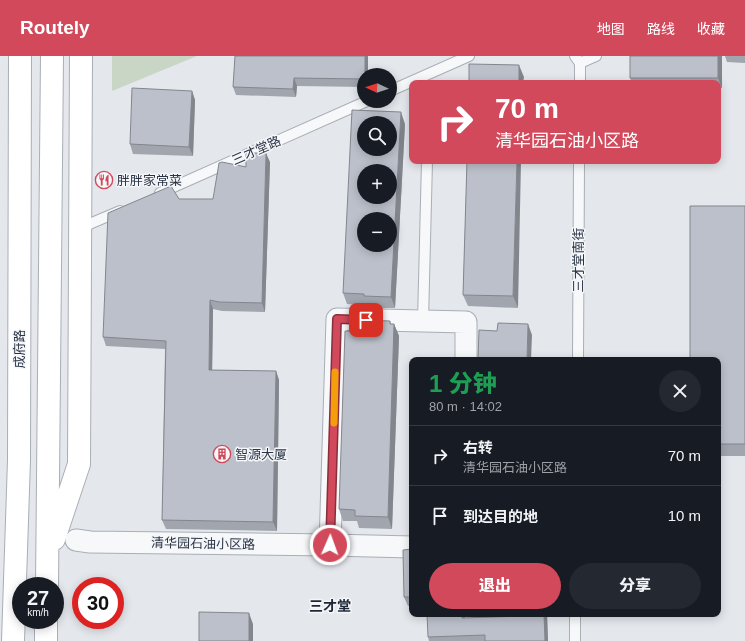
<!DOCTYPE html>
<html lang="zh">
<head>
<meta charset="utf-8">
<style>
	:root { --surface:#171b24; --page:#242831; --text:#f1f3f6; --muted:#9ea1a6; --line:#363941; --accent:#d1495b }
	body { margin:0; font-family:Helvetica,"Noto Sans SC",sans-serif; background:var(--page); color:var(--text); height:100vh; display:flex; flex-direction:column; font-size:15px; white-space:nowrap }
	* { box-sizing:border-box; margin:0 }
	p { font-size:13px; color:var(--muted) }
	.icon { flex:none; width:22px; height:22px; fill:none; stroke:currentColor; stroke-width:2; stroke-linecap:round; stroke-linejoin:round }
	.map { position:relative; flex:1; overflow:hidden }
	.panel { position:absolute; left:409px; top:301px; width:312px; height:260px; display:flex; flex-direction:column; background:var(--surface); border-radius:8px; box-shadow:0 2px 10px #0003 }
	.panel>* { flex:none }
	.guide { position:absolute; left:409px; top:24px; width:312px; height:84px; border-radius:8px; box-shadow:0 2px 10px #0003; background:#d1495b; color:#fff; overflow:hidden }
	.needle { width:26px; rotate:273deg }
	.tools { position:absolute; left:357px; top:12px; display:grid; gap:8px }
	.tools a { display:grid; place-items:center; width:40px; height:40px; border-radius:50%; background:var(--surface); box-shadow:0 2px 10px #0003; font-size:20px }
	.speed { position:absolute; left:12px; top:521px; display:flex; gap:8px; font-size:20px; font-weight:700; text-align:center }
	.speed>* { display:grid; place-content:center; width:52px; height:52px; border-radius:50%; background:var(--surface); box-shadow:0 2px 10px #0003; line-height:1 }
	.speed small { font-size:10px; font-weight:400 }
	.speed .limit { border:6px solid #d22; background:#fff; color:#111 }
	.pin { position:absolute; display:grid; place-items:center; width:34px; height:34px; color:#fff; margin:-17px; border-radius:8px; box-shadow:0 2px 6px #0006 }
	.me { position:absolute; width:44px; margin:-22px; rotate:2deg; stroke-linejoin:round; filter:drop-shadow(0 0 3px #0008) }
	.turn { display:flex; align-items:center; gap:14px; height:84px; padding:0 20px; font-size:18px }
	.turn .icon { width:52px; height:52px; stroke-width:2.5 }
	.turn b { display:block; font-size:28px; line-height:34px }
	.round { display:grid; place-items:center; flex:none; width:42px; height:42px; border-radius:21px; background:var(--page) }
	.headline { display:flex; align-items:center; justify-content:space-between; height:68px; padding:0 20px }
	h1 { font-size:24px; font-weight:800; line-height:30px; color:#1e9e55 }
	.primary-button { display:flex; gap:8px; margin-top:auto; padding:8px 20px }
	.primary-button a { flex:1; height:46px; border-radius:24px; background:var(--accent); color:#fff; font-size:16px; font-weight:800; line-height:46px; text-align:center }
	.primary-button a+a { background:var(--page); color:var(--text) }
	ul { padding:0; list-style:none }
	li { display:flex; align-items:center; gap:12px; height:60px; padding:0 20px; border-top:1px solid var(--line) }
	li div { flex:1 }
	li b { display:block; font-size:15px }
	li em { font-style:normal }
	header { display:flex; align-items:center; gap:24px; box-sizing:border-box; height:56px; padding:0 20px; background:var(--accent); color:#fff }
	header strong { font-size:19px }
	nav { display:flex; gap:22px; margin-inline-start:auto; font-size:14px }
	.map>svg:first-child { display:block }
	.green { fill:#c9d6c5 }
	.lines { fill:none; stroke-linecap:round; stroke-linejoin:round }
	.lane-casing { stroke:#a9aeb7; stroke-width:12 }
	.street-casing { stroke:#a9aeb7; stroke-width:23 }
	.secondary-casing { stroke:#a9aeb7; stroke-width:24 }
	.lane { stroke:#f7f8fa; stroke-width:10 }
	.street { stroke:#f7f8fa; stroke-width:21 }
	.secondary { stroke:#fff; stroke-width:22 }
	.wall { fill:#a1a5ae }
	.shaded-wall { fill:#83868d }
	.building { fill:#bbc0ca; stroke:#83868d; fill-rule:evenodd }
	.route-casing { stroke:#882f3b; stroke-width:10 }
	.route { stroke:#d1495b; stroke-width:7 }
	.slow { stroke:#f59e0b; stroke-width:7 }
	.labels { text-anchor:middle; stroke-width:3; stroke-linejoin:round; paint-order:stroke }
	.street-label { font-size:13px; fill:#2b3445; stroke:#f4f6f9 }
	.poi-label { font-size:13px; fill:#2b3445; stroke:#f4f6f9; text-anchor:start }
	.neighbourhood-label { font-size:14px; font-weight:bold; fill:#1d2536; stroke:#f4f6f9 }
</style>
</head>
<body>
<header>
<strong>Routely</strong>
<nav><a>地图</a><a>路线</a><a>收藏</a></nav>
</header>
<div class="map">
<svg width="745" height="585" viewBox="0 0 745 585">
	<rect width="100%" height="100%" fill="#e4e7ec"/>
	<!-- green -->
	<path class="green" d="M112 0H197L112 35Z"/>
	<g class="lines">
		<defs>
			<path id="lane" d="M575 0 580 7 596 0
				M580 27V7
				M390 35 469 0
				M160 137 367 45
				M80 172 120 155
				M423 265 427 105
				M578 304 579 105
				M575 558V585"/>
			<path id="street" d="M76 484 90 486 330 489 412 491
				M330 489 337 263 466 266V304"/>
			<path id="secondary" d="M54 483 79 408 81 0
				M47 530 52 0
				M13 585 19 404 20 0
				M46 585V564"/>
		</defs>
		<!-- lane casing -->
		<use href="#lane" class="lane-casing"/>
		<!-- street casing -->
		<use href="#street" class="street-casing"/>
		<!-- secondary casing -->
		<use href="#secondary" class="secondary-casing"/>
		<!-- lane -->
		<use href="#lane" class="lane"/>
		<!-- street -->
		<use href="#street" class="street"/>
		<!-- secondary -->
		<use href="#secondary" class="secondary"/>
	</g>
	<!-- wall -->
	<path class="wall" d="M235 0H368V19H364V31L297 30 296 41 236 39 233 31Z
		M722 0V32H718V27H632L630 22Z
		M725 0H745V7L727 6Z
		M192 35 195 44 193 100 133 98 130 88Z
		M405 68 395 252H368L367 250 347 248 343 237Z
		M467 105 518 252 468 250 463 239Z
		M270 106 265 256 222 255 213 253 212 314 276 315 279 324 277 475 166 473 162 464 165 293 106 290 103 281 179 143H213Z
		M745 150V400H718V304Z
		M390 265 391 268H394L399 280 392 473 359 472 357 465H343L339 453 363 275Z
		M412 493V550H408L404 541Z
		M465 558V562L524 560 547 558 548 585H429L428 581Z"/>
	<!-- shaded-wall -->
	<path class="shaded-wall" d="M365 0H368V19H365Z
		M718 0H722V32L718 22Z
		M519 9 524 21 523 27H519Z
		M294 22 297 30 296 41 293 33Z
		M192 35 195 44 193 100 189 91Z
		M401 56 405 68 395 252 391 241Z
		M266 97 270 106 265 256 262 247Z
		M517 105H521L518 252 513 240Z
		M210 244 213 253 212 323 209 314Z
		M394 268 399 280 392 473 388 461Z
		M528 268 532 279 531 304H527Z
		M276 315 279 324 277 475 273 466Z
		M249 557 253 568V585H249Z
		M462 558H465V571L462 562Z
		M544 558H547L548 585H545Z"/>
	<!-- building -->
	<path class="building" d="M235 0H365V19H364V23L294 22 293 33 233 31Z
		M630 0H718V22H630Z
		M469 8 519 9V27H469Z
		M132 32 192 35 189 91 130 88Z
		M352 54 401 56 391 241 364 240V238L343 237ZM364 67H390V93H364ZM364 115H390V141H364ZM364 163H390V189H364Z
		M246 97H266L262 247 219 246 210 244 209 314 276 315 273 466 162 464 166 285 103 281 108 157 171 130 179 143H213L219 107 222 106 246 111Z
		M467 105H517L513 240 463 239Z
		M690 150H745V388H718V304H690Z
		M364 264 390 265V268H394L388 461 355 460V454L339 453 345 275H363Z
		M498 267 528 268 527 304H478L479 274 497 275Z
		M412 493V541H404L403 494Z
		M199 556 249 557V585H199Z
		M427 558H462V562L524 560V558H544L545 585H485V579L428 581Z"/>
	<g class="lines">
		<defs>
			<path id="route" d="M330 489 337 263 366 264"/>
		</defs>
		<!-- route casing -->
		<use href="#route" class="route-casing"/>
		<!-- route -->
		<use href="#route" class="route"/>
		<!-- slow -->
		<path class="slow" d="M334 367 335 316"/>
	</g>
	<!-- icons -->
	<defs>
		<symbol id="restaurant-ring" viewBox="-11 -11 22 22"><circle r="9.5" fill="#f4f6f9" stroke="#d1495b" stroke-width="1.5"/><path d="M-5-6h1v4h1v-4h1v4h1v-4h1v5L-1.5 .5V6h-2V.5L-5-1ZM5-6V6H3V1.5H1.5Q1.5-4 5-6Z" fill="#d1495b"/></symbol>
		<symbol id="building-ring" viewBox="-11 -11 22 22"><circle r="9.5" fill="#f4f6f9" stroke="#d1495b" stroke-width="1.5"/><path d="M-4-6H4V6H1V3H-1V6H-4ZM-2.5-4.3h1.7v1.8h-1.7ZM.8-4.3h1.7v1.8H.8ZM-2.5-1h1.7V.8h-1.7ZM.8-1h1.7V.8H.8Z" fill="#d1495b"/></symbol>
	</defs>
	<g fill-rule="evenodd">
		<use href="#restaurant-ring" x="94" y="114" width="20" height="20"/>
		<use href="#building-ring" x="212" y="388" width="20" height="20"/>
	</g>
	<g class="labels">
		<!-- street labels -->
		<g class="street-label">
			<text transform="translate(256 94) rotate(-24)" y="5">三才堂路</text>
			<text transform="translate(578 204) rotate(-90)" y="5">三才堂南街</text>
			<text transform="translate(19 293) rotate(-90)" y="5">成府路</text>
			<text transform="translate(203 487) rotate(1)" y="5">清华园石油小区路</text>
		</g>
		<!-- poi labels -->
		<g class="poi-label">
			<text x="117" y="129">胖胖家常菜</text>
			<text x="235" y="403">智源大厦</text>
		</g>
		<!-- neighbourhood labels -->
		<g class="neighbourhood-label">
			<text x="330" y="555">三才堂</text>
		</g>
	</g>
</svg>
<div class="tools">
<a><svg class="needle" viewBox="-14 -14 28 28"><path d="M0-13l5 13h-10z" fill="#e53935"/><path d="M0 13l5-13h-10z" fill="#9ea1a6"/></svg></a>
<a><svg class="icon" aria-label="search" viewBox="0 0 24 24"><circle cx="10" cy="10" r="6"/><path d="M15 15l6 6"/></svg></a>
<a>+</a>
<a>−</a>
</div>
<div class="speed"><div>27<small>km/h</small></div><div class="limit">30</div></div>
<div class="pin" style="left:366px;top:264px;background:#d93025"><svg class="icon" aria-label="arrive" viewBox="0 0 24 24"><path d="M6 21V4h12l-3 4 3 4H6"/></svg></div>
<svg class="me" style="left:330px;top:489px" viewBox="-20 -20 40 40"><circle r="17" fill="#d1495b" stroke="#fff" stroke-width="3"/><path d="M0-11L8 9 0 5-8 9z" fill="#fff"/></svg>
<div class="guide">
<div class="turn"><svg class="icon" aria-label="right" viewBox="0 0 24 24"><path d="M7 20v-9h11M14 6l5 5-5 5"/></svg><div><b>70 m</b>清华园石油小区路</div></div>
</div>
<section class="panel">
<div class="headline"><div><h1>1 分钟</h1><p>80 m · 14:02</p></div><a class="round"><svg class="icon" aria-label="close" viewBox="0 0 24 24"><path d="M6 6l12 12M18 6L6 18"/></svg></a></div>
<ul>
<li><svg class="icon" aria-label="right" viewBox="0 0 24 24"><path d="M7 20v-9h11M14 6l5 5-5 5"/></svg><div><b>右转</b><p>清华园石油小区路</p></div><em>70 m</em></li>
<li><svg class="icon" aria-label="arrive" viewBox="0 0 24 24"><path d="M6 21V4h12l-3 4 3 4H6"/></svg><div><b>到达目的地</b></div><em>10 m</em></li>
</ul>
<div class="primary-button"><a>退出</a><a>分享</a></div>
</section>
</div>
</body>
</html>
